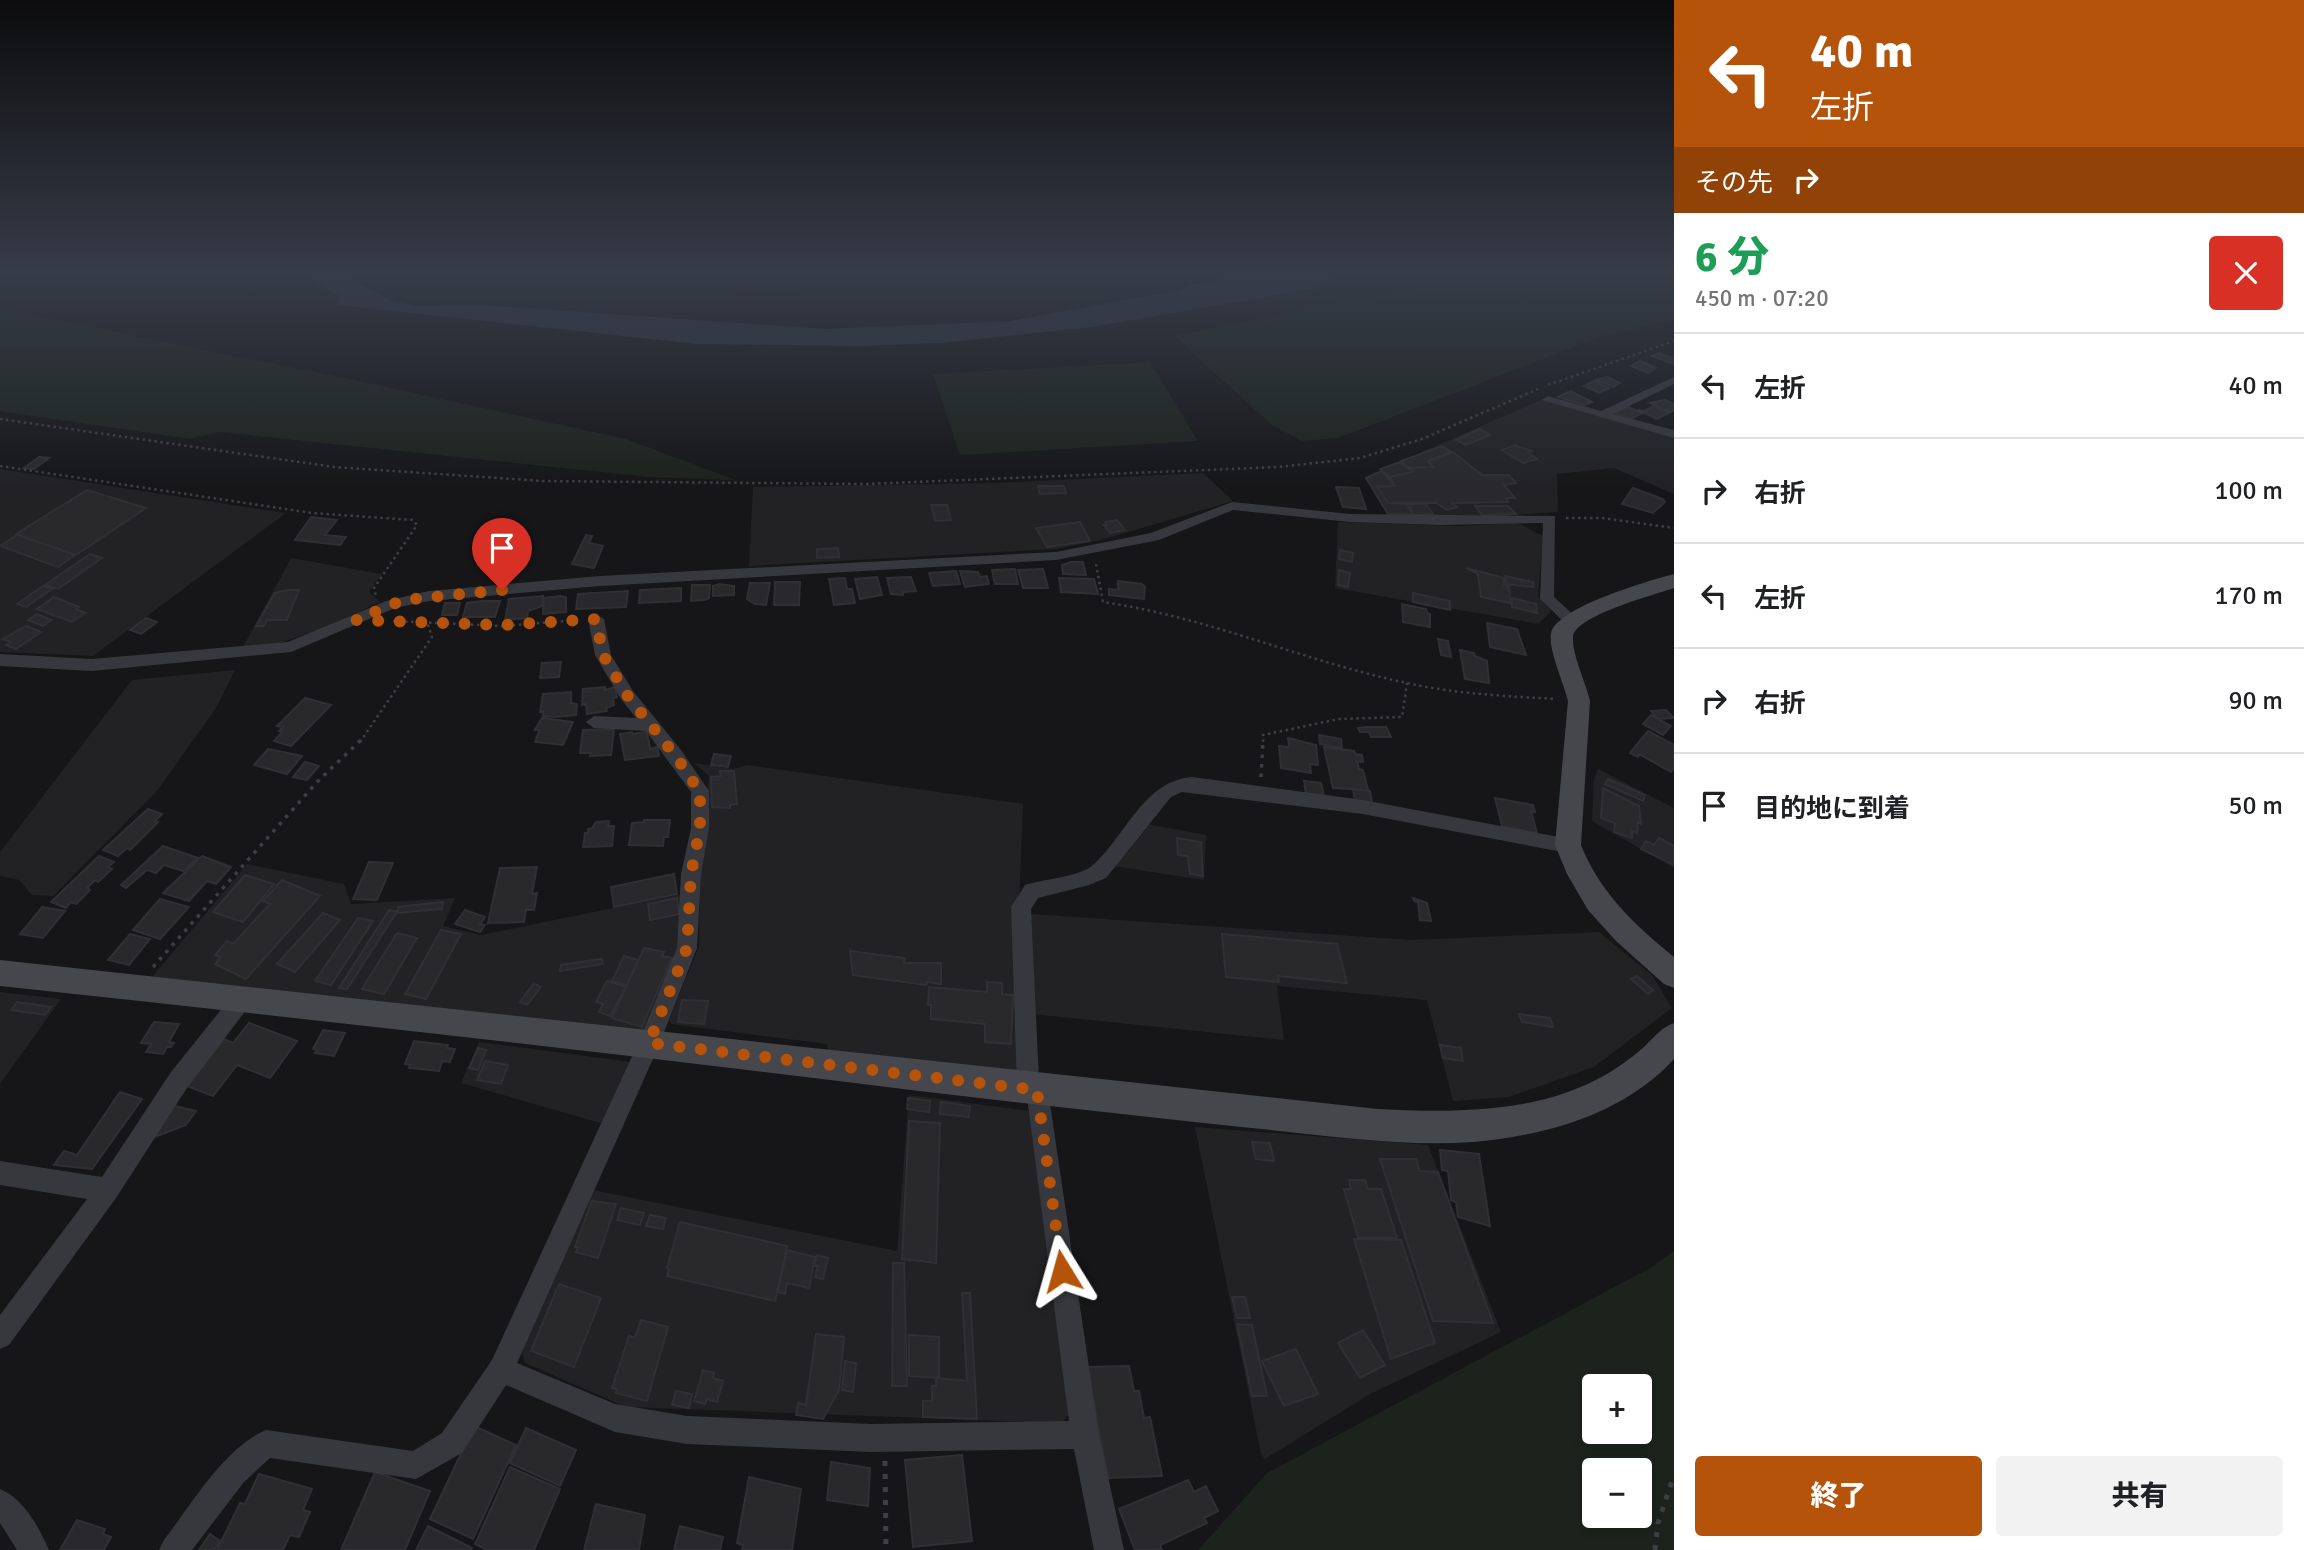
<!DOCTYPE html>
<html lang="ja">
<head>
<meta charset="utf-8">
<style>
	:root { --surface:#fff; --page:#f2f2f2; --text:#202124; --muted:#757577; --line:#e0e0e0; --accent:#b45309 }
	body { margin:0; font-family:Signika,"Noto Sans JP",sans-serif; background:var(--page); color:var(--text); height:100vh; display:flex; flex-direction:column; font-size:26px; white-space:nowrap }
	* { box-sizing:border-box; margin:0 }
	p { font-size:23px; color:var(--muted) }
	.icon { flex:none; width:38px; height:38px; fill:none; stroke:currentColor; stroke-width:2; stroke-linecap:round; stroke-linejoin:round }
	.map { position:relative; flex:1; overflow:hidden }
	.drawer { display:flex; flex-direction:column; background:var(--surface); width:630px }
	.drawer>* { flex:none }
	.banner { background:#b45309; color:#fff; overflow:hidden }
	.tools { position:absolute; left:1582px; top:1374px; display:grid; gap:14px }
	.tools a { display:grid; place-items:center; width:70px; height:70px; border-radius:7px; background:var(--surface); box-shadow:0 4px 10px #0003; font-size:35px }
	.pin { position:absolute; display:grid; place-items:center; width:60px; height:60px; color:#fff; margin:-72px -30px; border-radius:50% 50% 50% 0; rotate:-45deg; box-shadow:0 0 7px #0007 }
	.pin .icon { rotate:45deg }
	.me { position:absolute; width:77px; margin:-38px; rotate:352deg; stroke-linejoin:round; filter:drop-shadow(0 0 5px #0008) }
	.turn { display:flex; align-items:center; gap:24px; height:147px; padding:0 21px; font-size:32px }
	.turn .icon { width:91px; height:91px; stroke-width:2.5 }
	.turn b { display:block; font-size:49px; line-height:60px }
	.then { display:flex; align-items:center; height:66px; padding:0 21px; background:#0003; gap:14px; font-size:26px }
	.round { display:grid; place-items:center; flex:none; width:74px; height:74px; border-radius:7px; background:var(--page) }
	.summary { display:flex; align-items:center; justify-content:space-between; height:119px; padding:0 21px }
	h1 { font-size:42px; font-weight:800; line-height:52px; color:#1e9e55 }
	.action { display:flex; gap:14px; margin-top:auto; padding:14px 21px }
	.action a { flex:1; height:80px; border-radius:7px; background:var(--accent); color:#fff; font-size:28px; font-weight:800; line-height:80px; text-align:center }
	.action a+a { background:var(--page); color:var(--text) }
	ul { padding:0; list-style:none }
	li { display:flex; align-items:center; gap:21px; height:105px; padding:0 21px; border-top:2px solid var(--line) }
	li div { flex:1 }
	li b { display:block; font-size:26px }
	li em { font-style:normal }
	main { display:flex; flex:1; min-height:0 }
	.map>svg:first-child { display:block }
	.built { fill:#222225 }
	.green { fill:#1c231d; fill-rule:evenodd }
	.water { fill:#2c353c }
	.building { fill:#29292c; stroke:#303034; stroke-width:2 }
	.lines { fill:none; stroke-linecap:round; stroke-linejoin:round }
	.path-far2 { stroke:#3d3f44; stroke-width:2.5; stroke-dasharray:2.5 3.5; stroke-linecap:butt }
	.path-far1 { stroke:#3d3f44; stroke-width:3.5; stroke-dasharray:3.5 6; stroke-linecap:butt }
	.path { stroke:#3d3f44; stroke-width:5; stroke-dasharray:5 8; stroke-linecap:butt }
	.street { fill:#37383d; fill-rule:evenodd }
	.secondary { fill:#45474d; fill-rule:evenodd }
	.route { stroke:#b45309; stroke-width:12; stroke-dasharray:0 21.6 }
</style>
</head>
<body>
<main>
<div class="map">
<svg width="1674" height="1550" viewBox="0 0 1674 1550">
	<rect width="100%" height="100%" fill="#161618"/>
	<!-- built -->
	<path class="built" d="M1543 399 1674 437V494L1614 468 1557 474 1558 512 1471 518 1389 516 1365 477Z
		M0 469 286 513 93 656 0 652Z
		M1203 473 1233 501 1105 539 1056 549 749 566 753 487 994 483Z
		M1338 522 1460 526 1518 523 1543 536 1538 596 1550 609V613L1538 624 1335 588Z
		M291 558 382 574 369 592 380 602 316 631 273 645 243 647Z
		M235 670 216 708 157 791 53 896 32 895 19 880 0 876V852L132 680Z
		M694 763 733 769 747 765 1023 804 1019 903V1074L828 1051 827 1044 671 1024 669 1020 699 946 700 866 709 776Z
		M1598 769 1674 808V868L1592 821 1594 779Z
		M1147 824 1206 835 1204 880 1113 866Z
		M247 864 344 884 351 904 455 898 443 926 481 935 682 894 681 949 647 1028 642 1031 152 977Z
		M1031 914 1411 940 1599 932 1652 975 1672 1008 1594 1067 1509 1097 1453 1101 1427 1000 1277 986 1284 1040 1032 1014Z
		M0 992 61 999 0 1084Z
		M479 1042 631 1062 604 1124 461 1083Z
		M909 1095 1030 1111 1071 1411 1062 1423 626 1407 525 1363 520 1347 593 1190 897 1251Z
		M1195 1127 1428 1145 1501 1332 1370 1394 1265 1459 1261 1454Z"/>
	<!-- green -->
	<path class="green" d="M571 271H748L799 291 631 284Z
		M806 271H989L810 281Z
		M1502 271H1674V319L1597 338 1338 438 1302 441 1272 425 1174 336Z
		M0 309 345 378 626 439 736 480 649 477 219 432 190 439 0 411Z
		M1150 362 1198 441 960 455 933 374Z
		M1674 1251V1550H1198L1267 1473 1650 1268ZM1594 1386H1640V1432H1594ZM1594 1470H1640V1516H1594Z"/>
	<!-- water -->
	<path class="water" d="M302 271H335L390 300 415 306 481 305 827 329 1010 321 1180 290 1189 285 1217 282 1233 271H1305L1330 277V280L1313 289 1091 327 941 343 859 346 697 344 337 305 340 296 316 283Z"/>
	<!-- building -->
	<path class="building" d="M1658 353 1674 358V364L1652 356Z
		M1640 361 1656 368 1648 373 1631 366Z
		M1607 377 1620 383 1613 387 1596 380Z
		M1594 381 1609 388 1599 393 1584 386Z
		M1570 391 1592 402 1584 405 1558 397Z
		M1665 400 1674 404V410L1669 412 1650 403Z
		M1654 406 1669 413 1657 419 1638 410 1644 411Z
		M1628 407 1642 413 1631 419 1614 413Z
		M1479 429 1490 435 1466 445 1456 440Z
		M1515 445 1532 451 1528 453 1537 459 1523 463 1502 450Z
		M1442 446 1451 452 1428 461 1432 467 1410 468 1401 461Z
		M1453 452 1482 475H1509L1516 483 1504 485 1515 498H1506L1508 502 1452 503 1457 507 1447 510 1436 503H1388L1377 487 1395 486 1390 477 1413 472 1410 468 1433 467 1429 461Z
		M39 457 49 458 34 469 24 468Z
		M1400 462 1413 472 1390 477 1380 469Z
		M1382 471 1395 486H1377L1388 503 1407 504 1413 514H1388L1366 478Z
		M1038 486H1064L1066 493 1040 494Z
		M1336 487 1359 488 1366 509 1343 507Z
		M1633 488 1663 499 1665 502 1653 513 1622 504Z
		M87 490 146 508 76 555 16 534Z
		M1408 504H1426L1433 514 1414 515Z
		M931 505H947L951 520 935 521Z
		M1475 506H1508L1516 514 1482 515Z
		M311 517 337 520 325 535 346 537 340 545 295 540Z
		M1117 520 1125 530 1110 533 1104 525H1107L1105 522Z
		M1080 522 1090 541 1047 547 1036 528Z
		M17 535 75 555 58 567 0 546Z
		M586 535 592 536 589 543 603 546 594 568 572 564Z
		M838 548 839 557 817 558V549Z
		M1340 550 1353 553 1352 562 1339 559Z
		M90 554 102 558 58 589 45 585Z
		M1071 562H1083L1086 575 1063 574 1062 565Z
		M1466 568 1504 578V585L1509 586 1510 603 1481 597 1478 574Z
		M1015 569 1018 584H995L992 570Z
		M1043 569 1048 588H1023L1018 570Z
		M1339 570 1350 573 1348 587 1338 585Z
		M956 571 960 584 933 586 929 573Z
		M960 571 978 572 980 577 987 576 989 584 965 587Z
		M1505 576 1533 582V587L1506 584Z
		M877 577 882 595 860 599 855 579Z
		M911 577 916 591 903 592V595L891 594 887 578Z
		M845 578 847 589H852L855 603 834 605 829 579Z
		M1059 578 1094 579 1098 594 1061 592Z
		M1118 581 1142 584 1145 587 1144 599 1109 595V589L1118 590Z
		M775 582H800L799 605H774Z
		M750 583H770L766 605 755 604 747 599Z
		M720 584 734 586V595L713 596V586Z
		M692 585H710L709 598 705 600 691 601Z
		M43 586 52 589 26 607 17 604Z
		M681 588V601L639 603 640 590Z
		M288 590H299L287 620H267L264 626H256L275 593Z
		M628 591 626 607 576 609 578 594Z
		M1413 593 1450 601V610L1413 602Z
		M543 596 542 606 528 611 527 618 505 620 509 599Z
		M561 596 566 597V612L543 614 544 598Z
		M54 597 79 607 76 609 85 613 72 622 37 609Z
		M1512 598 1536 604 1537 613 1512 607Z
		M482 601H500L495 617H463L467 603Z
		M445 603H460L457 615H442Z
		M1402 604 1426 609 1427 613 1430 614V627L1403 622Z
		M37 614 51 620 43 626 28 620Z
		M146 618 157 622 141 634 130 630Z
		M1487 623 1517 629 1526 655 1490 647Z
		M26 626 41 632 16 649 6 645 11 642 3 639Z
		M1438 639 1448 641 1451 657 1441 655Z
		M1460 650 1474 653 1475 656 1487 661 1489 683 1465 679Z
		M561 662 559 677 540 678 542 663Z
		M605 687V690L615 687 617 697 613 698 614 705 606 708 607 711 587 714 586 704 582 705 583 689Z
		M571 692V703L577 704 576 715 555 717 543 716V712H540L543 694Z
		M305 698 331 705 291 746 274 741 282 732 279 731 283 727 277 726Z
		M1666 710 1674 718 1658 719 1651 711Z
		M1651 715 1671 726 1663 735 1643 724Z
		M542 718 573 722 563 745 535 742 540 730H535Z
		M1367 727H1386L1391 737H1371L1369 732H1360L1358 728Z
		M614 729 611 755 590 756 591 753H580L583 730Z
		M1648 731 1674 745V768L1671 772 1639 754 1638 757 1630 753Z
		M632 732 633 734 647 732 650 749 657 747 659 756 625 760 620 734Z
		M1319 735 1341 739 1342 748 1320 744Z
		M1288 738 1316 745 1318 765 1310 764 1311 773 1281 768 1279 746 1289 747Z
		M1324 747 1354 751 1355 754 1362 755 1363 762 1357 761 1359 769 1363 770 1368 790 1333 788Z
		M268 749 302 756 287 774 254 765Z
		M714 754 731 756 728 767 711 765Z
		M305 762 319 766 307 780 293 777Z
		M720 771H734L737 804 730 805V808L712 807 711 777 721 776Z
		M1608 779 1645 795 1643 801 1605 784Z
		M1304 781 1321 783 1324 796 1306 794Z
		M1603 788 1639 806 1641 824 1638 822 1637 833 1632 831V838L1614 832 1615 823 1601 818Z
		M1353 789 1370 791 1372 803 1355 801Z
		M1495 798 1533 805 1535 812 1531 811 1537 833 1502 826Z
		M148 809 162 814 155 821 158 822 130 850 127 848 118 856 103 850Z
		M644 820H670L668 837H664L663 846 629 845 632 823 644 822Z
		M609 821 608 826H614L612 846 583 847 585 833H588V829L592 828 596 822Z
		M1177 838 1201 842 1203 876 1190 874 1188 856 1178 855Z
		M1659 838 1674 846V865L1641 849 1646 841 1654 845Z
		M163 846 198 858 183 871 164 865 156 873 147 870 126 888 121 885Z
		M99 856 114 862 108 867 112 869 98 882 95 880 87 888 90 890 76 904 71 902 66 908 51 902Z
		M202 856 231 867 216 884 207 881 189 901 163 893Z
		M369 862 393 863 377 900 353 899Z
		M537 867 532 894 537 893 534 910H526L524 922 488 923 500 868Z
		M674 874 677 894 614 907 611 887Z
		M245 875 274 884 243 922 213 912Z
		M282 880 320 896 246 979 215 964 221 957 215 955 227 941 233 944 270 904 263 901Z
		M677 898 679 914 650 920 648 904Z
		M1413 898 1427 903 1431 921 1420 920 1418 902 1414 901Z
		M160 899 189 907 160 939 133 930Z
		M443 902 442 909 397 913 398 907Z
		M42 907 65 911 43 938 20 934Z
		M389 910 397 912 347 989 339 988Z
		M465 910 485 917 480 924 485 925 480 932 455 924Z
		M323 913 340 920 295 972 277 964Z
		M358 918 373 921 331 985 315 981Z
		M441 930 461 934 426 999 405 994Z
		M397 933 417 938 384 994 362 989Z
		M130 934 150 939 129 965 108 960Z
		M1222 934 1337 944 1347 983 1278 976 1279 982 1226 977Z
		M644 948 664 952 662 956 672 958 642 1027 612 1018Z
		M850 951 905 958 904 963H941V984L927 982 926 985 853 975Z
		M624 956 638 960 627 985 612 981Z
		M602 959 603 964 560 971 561 965Z
		M1637 976 1653 990 1648 994 1631 979Z
		M607 981 626 987 610 1016 599 1012 603 1004 596 1002Z
		M987 982 1002 983V994L1013 995 1011 1044 985 1042V1024L931 1019V1005H928L929 987 987 992Z
		M534 983 541 987 527 1005 520 1002Z
		M682 1000 708 1001 704 1024 678 1022Z
		M17 1002 51 1007 45 1015 11 1010Z
		M1519 1014 1550 1018 1553 1027 1522 1022Z
		M154 1022 179 1024 169 1042 174 1043 171 1047H167L163 1054 146 1052 151 1044 141 1043Z
		M249 1023 297 1041 270 1078 237 1065 213 1096 187 1086 224 1039 233 1043Z
		M323 1030 345 1033 334 1056 315 1053 317 1050 313 1049Z
		M414 1041 448 1045 447 1048 455 1049 450 1062 442 1061 439 1071 409 1068 410 1065 405 1064Z
		M1440 1045 1461 1048 1463 1061 1443 1058Z
		M478 1048 486 1050 478 1070 469 1068Z
		M485 1061 508 1065 501 1084 477 1080Z
		M120 1092 142 1099 92 1169 54 1165 64 1151 77 1155Z
		M908 1098 930 1101 929 1112 907 1109Z
		M941 1102 970 1106 969 1117 940 1114Z
		M174 1106 196 1111 186 1125 152 1138Z
		M909 1121 940 1123 936 1263 902 1259Z
		M1252 1142 1270 1143 1274 1161 1256 1159Z
		M1440 1150 1479 1154 1490 1226 1458 1217 1456 1202 1451 1200 1448 1171 1442 1170Z
		M1380 1159H1416L1420 1171 1438 1172 1493 1323 1433 1321Z
		M1349 1180H1365L1368 1189H1381L1397 1238H1358L1344 1189H1351Z
		M592 1201 616 1204 598 1258 576 1252 578 1248 575 1247Z
		M621 1208 644 1213 640 1225 617 1220Z
		M650 1215 666 1218 663 1229 646 1226Z
		M680 1222 787 1246 775 1301 667 1276 669 1269 667 1268Z
		M1354 1239 1401 1240 1435 1343 1391 1359Z
		M787 1250 815 1257 809 1288 787 1283 785 1294 778 1292Z
		M817 1255 828 1258 823 1279 815 1277 818 1266 814 1265Z
		M893 1263H904L907 1386H892Z
		M559 1284 601 1298 574 1367 531 1351Z
		M962 1293H970L977 1419 923 1417V1401H932V1386H936V1378L967 1381Z
		M1232 1297H1245L1250 1318H1237Z
		M641 1320 668 1327 647 1401 616 1393 617 1389 612 1388 629 1336 635 1338Z
		M1237 1324 1252 1325 1267 1396H1252Z
		M1363 1330 1385 1365 1360 1378 1338 1343Z
		M816 1334 844 1337 839 1390 823 1419 796 1415 798 1403 806 1405Z
		M909 1335 939 1337V1378L909 1376Z
		M1296 1349 1318 1394 1284 1406 1262 1361Z
		M845 1361 856 1363 853 1392 842 1390Z
		M1129 1366 1134 1391H1139L1144 1418 1150 1417 1162 1476 1108 1478 1087 1367Z
		M703 1370 714 1373 713 1378 723 1381 717 1402 707 1399 705 1404 694 1401Z
		M676 1391 692 1394 689 1408 672 1405Z
		M474 1426 516 1445 473 1539 430 1519Z
		M526 1428 576 1450 560 1486 510 1463Z
		M962 1455 972 1541 913 1547 905 1460Z
		M831 1462 870 1468 868 1506 827 1500Z
		M510 1467 560 1489 534 1550H487L475 1544Z
		M375 1472 430 1491 405 1550H341Z
		M259 1474 312 1489 303 1510 310 1512 299 1537 290 1535 283 1550H217L240 1503 245 1504Z
		M749 1477 801 1489 792 1550H742L743 1545 737 1543Z
		M1188 1480 1194 1492 1206 1486 1218 1511 1204 1518 1207 1523 1160 1545 1162 1550H1135L1119 1509Z
		M596 1504 645 1515 639 1550H584Z
		M77 1520 105 1529 103 1534 111 1537 104 1550H60Z
		M428 1526 472 1548 471 1550H416Z
		M680 1526 723 1537 720 1550H674Z
		M210 1534 220 1541 214 1550H199Z"/>
	<g class="lines">
		<!-- path-far2 -->
		<path class="path-far2" d="M1548 385 1674 341
			M0 419 334 467 543 481 866 484 1278 467 1360 458 1422 439 1538 389
			M0 466 312 513 413 520 417 525 374 588 376 596
			M1566 518H1602L1674 528
			M1096 564 1103 602C1211 618 1303 661 1407 683 1456 694 1506 696 1556 699
			M393 621 503 626 578 620
			M360 742 432 637 427 622
			M1263 742V735L1339 719 1402 717 1407 683"/>
		<!-- path-far1 -->
		<path class="path-far1" d="M1261 777 1263 740
			M153 967 318 781 361 740"/>
		<!-- path -->
		<path class="path" d="M885 1461 886 1550
			M1655 1550 1658 1523 1674 1475"/>
		<!-- street -->
		<path class="street" d="M1674 377V384L1613 414 1674 430V438L1542 400 1548 396 1601 411Z
			M1232 502 1350 514 1555 516 1554 597 1579 620 1571 625 1566 624 1540 599 1543 523 1441 525 1350 522 1233 510 1159 540 1056 560 600 586 429 601 395 608 291 652 92 671 0 666V654L92 659 288 642 386 601 429 591 600 576 1056 552 1151 533Z
			M596 614 604 619 611 655 633 691 681 750 709 791V828L701 874 697 948 657 1050 517 1363 615 1404 687 1416 871 1424 1069 1421 1027 1097 1020 1094 1017 1086 1011 907 1025 885C1043 879 1080 877 1093 865 1126 836 1143 781 1192 777L1363 800 1575 840 1577 845 1575 850 1568 853 1363 814 1182 792 1171 797 1106 878 1089 885 1038 898 1031 909 1039 1080 1045 1082 1048 1090 1099 1435 1124 1550H1094L1074 1449 871 1452 687 1444 615 1432 506 1385 462 1453 416 1479 270 1458 244 1482 192 1550H159L164 1540C191 1505 225 1447 266 1430L413 1451 442 1433 492 1360 640 1039 677 948 681 874 691 828V792L646 731 594 728 586 722 594 716 636 718 621 699 595 655 588 619Z
			M243 988 250 991 253 998 250 1005 187 1088 116 1198 9 1345 0 1349V1315L87 1199 0 1185V1161L102 1177 171 1072 236 991Z
			M0 1489C23 1498 39 1527 49 1550H17L0 1523Z"/>
		<!-- secondary -->
		<path class="secondary" d="M1674 574V588C1654 595 1574 616 1573 637 1572 655 1586 682 1590 701L1581 845C1600 893 1635 925 1674 957V988L1664 984 1616 941 1588 910 1567 874 1555 845 1568 701C1564 683 1548 650 1551 633 1557 607 1648 581 1674 574Z
			M0 960 1378 1109C1454 1113 1538 1114 1607 1074 1620 1066 1634 1056 1645 1046 1655 1036 1661 1028 1674 1023V1059C1624 1114 1545 1136 1473 1142 1399 1147 1325 1135 1251 1128 1140 1116 1030 1104 919 1091 613 1053 307 1019 0 986Z"/>
	</g>
	<!-- sky -->
	<linearGradient id="sky" x2="0" y2="1"><stop stop-color="#0c0c0d"/><stop offset="0.56" stop-color="#363c48"/><stop offset="1" stop-color="#363c48" stop-opacity="0"/></linearGradient>
	<rect width="1674" height="488" fill="url(#sky)"/>
	<g class="lines">
		<!-- route -->
		<path class="route" d="M502 590 403 600 356 620 503 625 596 619 603 655 627 695 675 755 700 792V828L691 874 687 948 649 1043 1037 1090 1062 1271"/>
	</g>
</svg>
<div class="tools">
<a>+</a>
<a>−</a>
</div>
<div class="pin" style="left:502px;top:590px;background:#d93025"><svg class="icon" aria-label="arrive" viewBox="0 0 24 24"><path d="M6 21V4h12l-3 4 3 4H6"/></svg></div>
<svg class="me" style="left:1062px;top:1271px" viewBox="-20 -20 40 40"><path d="M0-17L14 15 0 8-14 15z" fill="#b45309" stroke="#fff" stroke-width="4"/></svg>
</div>
<section class="drawer">
<div class="banner">
<div class="turn"><svg class="icon" aria-label="left" viewBox="0 0 24 24"><path d="M17 20v-9H6M10 6l-5 5 5 5"/></svg><div><b>40 m</b>左折</div></div>
<div class="then">その先<svg class="icon" aria-label="right" viewBox="0 0 24 24"><path d="M7 20v-9h11M14 6l5 5-5 5"/></svg></div>
</div>
<div class="summary"><div><h1>6 分</h1><p>450 m · 07:20</p></div><a class="round" style="background:#d93025;color:#fff"><svg class="icon" aria-label="close" viewBox="0 0 24 24"><path d="M6 6l12 12M18 6L6 18"/></svg></a></div>
<ul>
<li><svg class="icon" aria-label="left" viewBox="0 0 24 24"><path d="M17 20v-9H6M10 6l-5 5 5 5"/></svg><div><b>左折</b></div><em>40 m</em></li>
<li><svg class="icon" aria-label="right" viewBox="0 0 24 24"><path d="M7 20v-9h11M14 6l5 5-5 5"/></svg><div><b>右折</b></div><em>100 m</em></li>
<li><svg class="icon" aria-label="left" viewBox="0 0 24 24"><path d="M17 20v-9H6M10 6l-5 5 5 5"/></svg><div><b>左折</b></div><em>170 m</em></li>
<li><svg class="icon" aria-label="right" viewBox="0 0 24 24"><path d="M7 20v-9h11M14 6l5 5-5 5"/></svg><div><b>右折</b></div><em>90 m</em></li>
<li><svg class="icon" aria-label="arrive" viewBox="0 0 24 24"><path d="M6 21V4h12l-3 4 3 4H6"/></svg><div><b>目的地に到着</b></div><em>50 m</em></li>
</ul>
<div class="action"><a>終了</a><a>共有</a></div>
</section>
</main>
</body>
</html>
